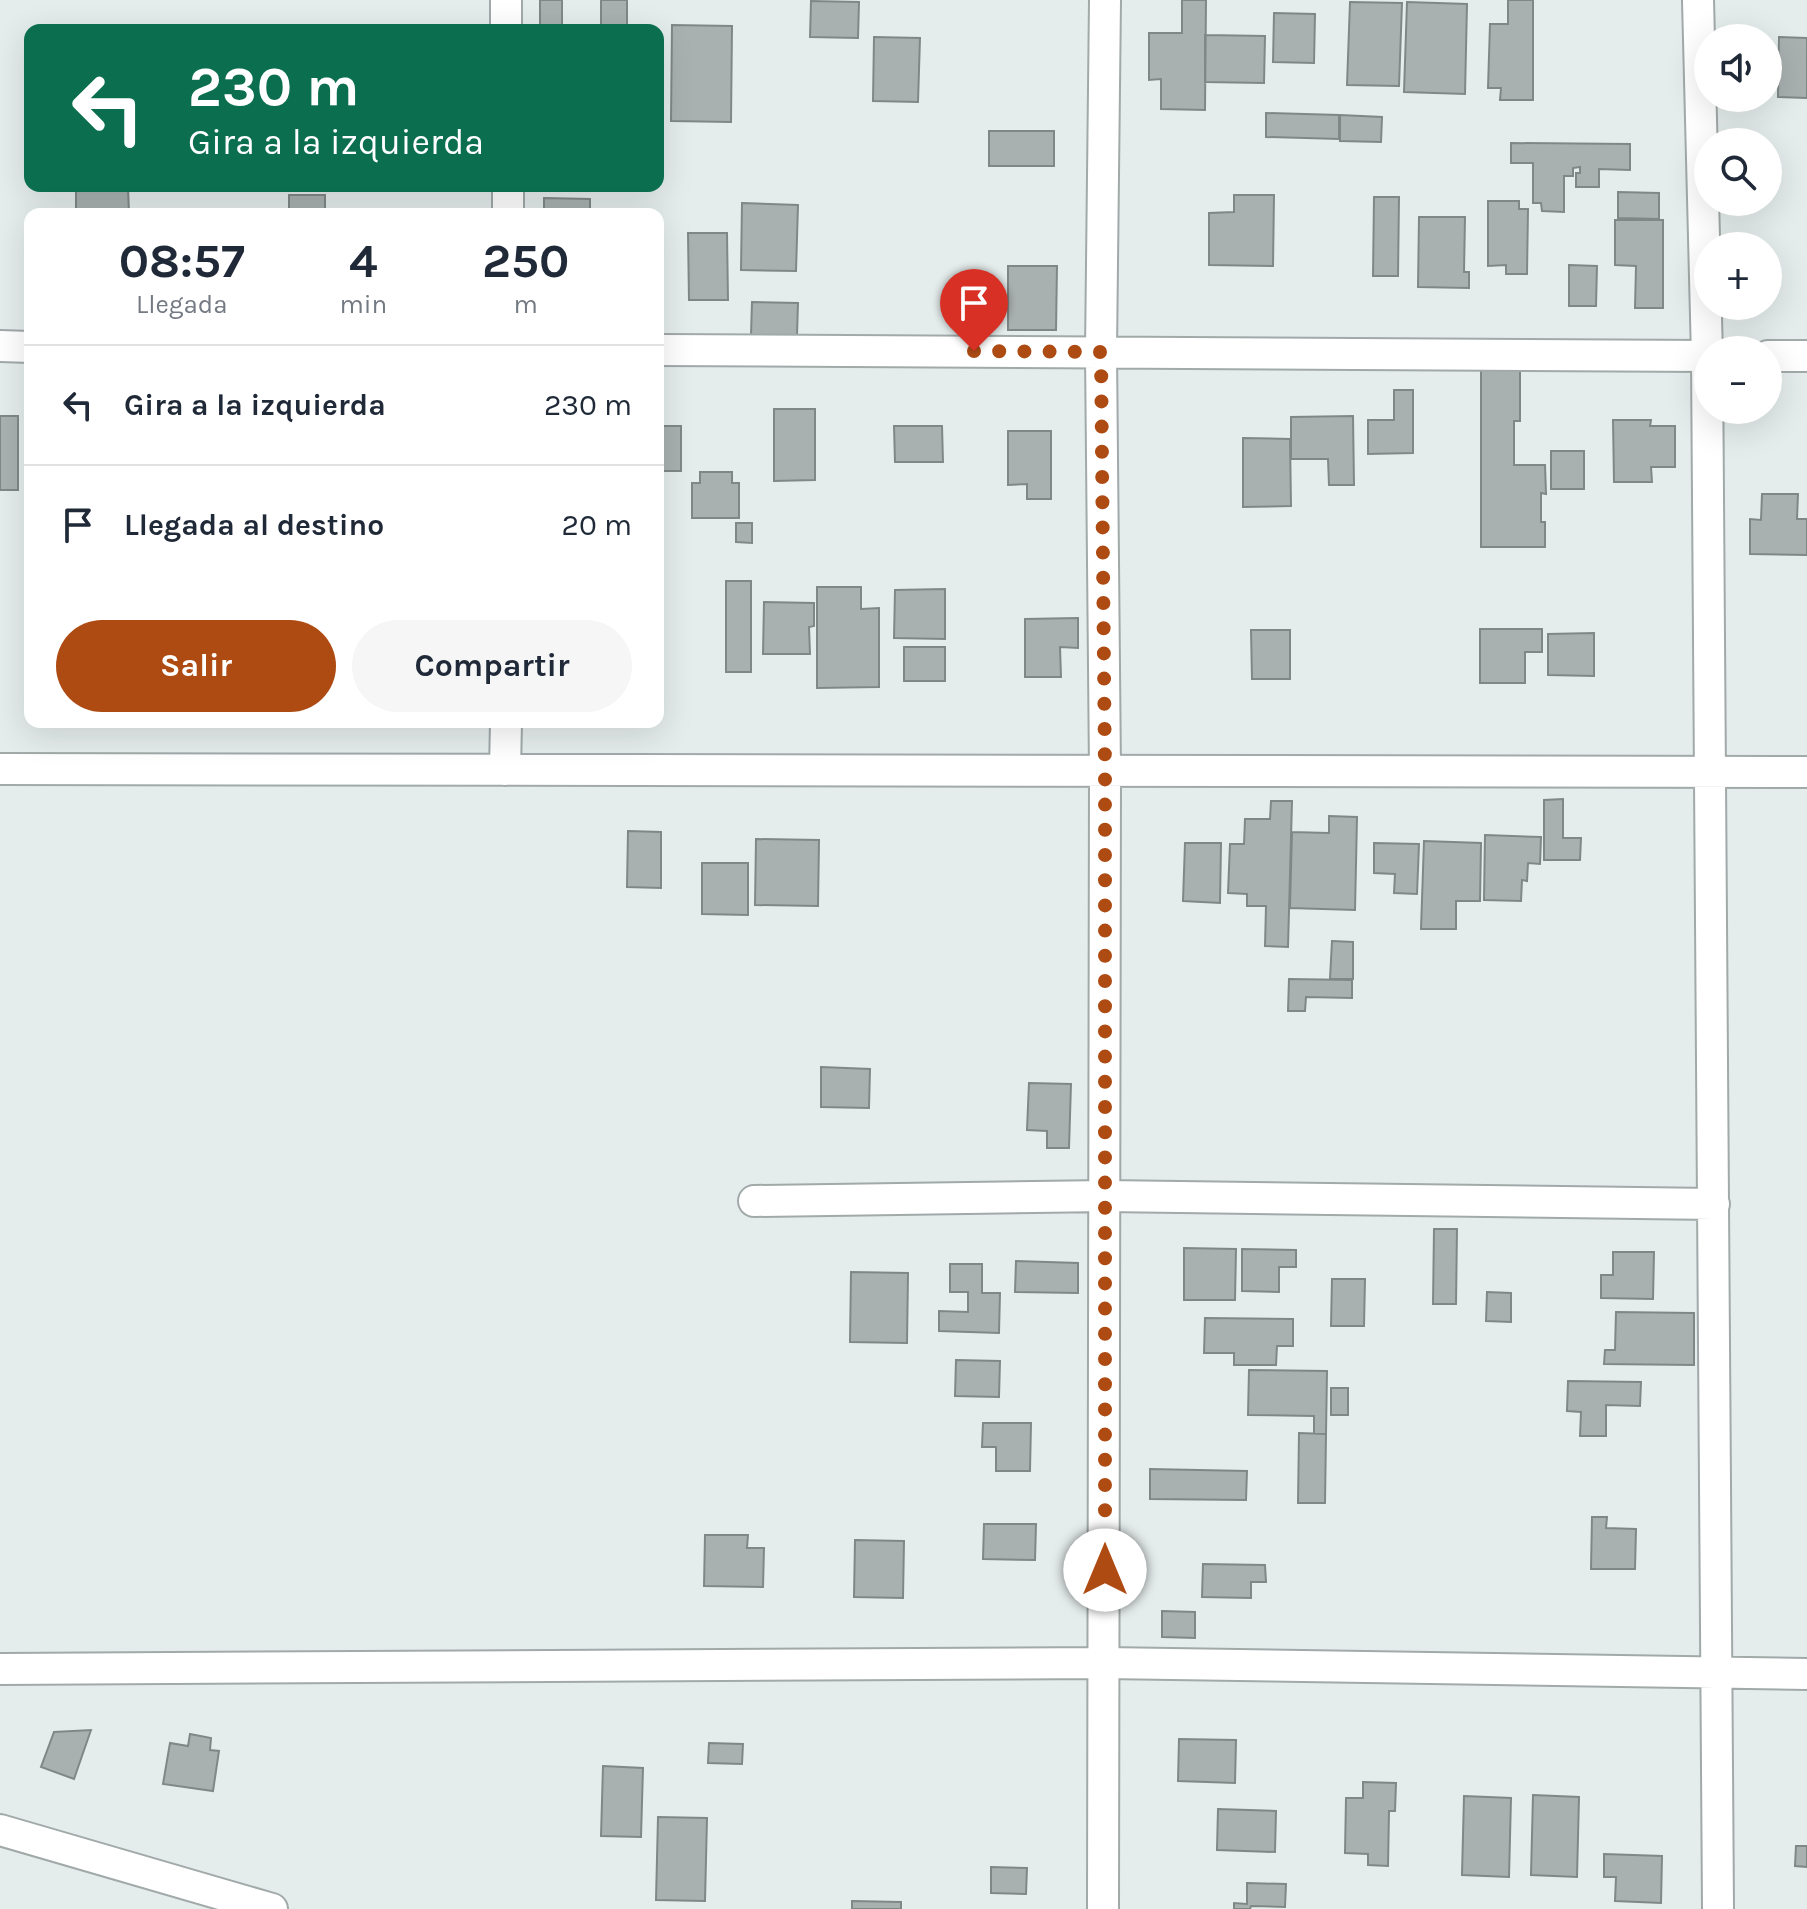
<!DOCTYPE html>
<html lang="es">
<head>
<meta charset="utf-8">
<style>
	:root { --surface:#fff; --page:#f6f6f7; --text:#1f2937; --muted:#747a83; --line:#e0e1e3; --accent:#ae4b13 }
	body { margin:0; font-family:Karla,sans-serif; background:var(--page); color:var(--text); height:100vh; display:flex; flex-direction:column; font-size:30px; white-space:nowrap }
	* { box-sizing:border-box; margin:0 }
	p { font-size:26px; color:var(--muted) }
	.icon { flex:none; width:44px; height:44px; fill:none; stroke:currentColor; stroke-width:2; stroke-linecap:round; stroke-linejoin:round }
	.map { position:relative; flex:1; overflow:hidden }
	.sheet { position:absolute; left:24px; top:208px; width:640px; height:520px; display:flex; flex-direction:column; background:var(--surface); border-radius:16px; box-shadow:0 8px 32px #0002 }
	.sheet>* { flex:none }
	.banner { position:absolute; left:24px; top:24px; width:640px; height:168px; border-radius:16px; box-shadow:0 8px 32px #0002; background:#0b6e4f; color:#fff; overflow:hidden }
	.tools { position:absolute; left:1694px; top:24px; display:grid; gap:16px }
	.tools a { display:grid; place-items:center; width:88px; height:88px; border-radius:50%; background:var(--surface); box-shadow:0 8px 32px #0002; font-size:40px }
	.pin { position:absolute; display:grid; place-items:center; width:68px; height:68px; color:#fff; margin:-82px -34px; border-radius:50% 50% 50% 0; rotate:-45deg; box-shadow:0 0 8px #0007 }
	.pin .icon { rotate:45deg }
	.me { position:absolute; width:88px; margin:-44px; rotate:0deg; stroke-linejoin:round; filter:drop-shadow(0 0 6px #0008) }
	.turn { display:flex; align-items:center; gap:28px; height:168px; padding:0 32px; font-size:36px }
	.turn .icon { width:104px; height:104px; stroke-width:2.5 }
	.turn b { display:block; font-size:56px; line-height:68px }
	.eta { display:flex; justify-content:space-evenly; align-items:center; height:136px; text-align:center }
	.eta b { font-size:48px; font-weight:700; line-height:56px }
	.cta { display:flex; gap:16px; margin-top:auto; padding:16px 32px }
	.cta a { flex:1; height:92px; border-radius:48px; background:var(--accent); color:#fff; font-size:32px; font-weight:700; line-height:92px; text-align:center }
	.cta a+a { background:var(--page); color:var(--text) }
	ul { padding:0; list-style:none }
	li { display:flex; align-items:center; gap:24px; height:120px; padding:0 32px; border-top:2px solid var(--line) }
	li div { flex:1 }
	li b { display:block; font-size:30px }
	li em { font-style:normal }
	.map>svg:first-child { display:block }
	.building { fill:#a9b1b0; stroke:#808887; stroke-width:2 }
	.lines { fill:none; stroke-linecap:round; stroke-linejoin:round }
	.street-casing { stroke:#a1a9a9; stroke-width:34 }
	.street { stroke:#fff; stroke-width:30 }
	.route { stroke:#ae4b13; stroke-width:14; stroke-dasharray:0 25.2 }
</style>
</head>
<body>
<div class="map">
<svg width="1807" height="1909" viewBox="0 0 1807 1909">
	<rect width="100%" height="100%" fill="#e5edec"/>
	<!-- building -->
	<path class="building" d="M540 0H562V27L540 26Z
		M601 0H627V30H601Z
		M1182 0H1206L1205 110 1161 109V79L1149 80V33H1182Z
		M1508 0H1533V100H1500L1501 88H1488L1490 24H1508Z
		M811 1 859 2 858 38 810 37Z
		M1350 2 1402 3 1399 86 1347 85Z
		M1407 2 1467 4 1465 94 1404 92Z
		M1274 13 1315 14 1314 63 1273 62Z
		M672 25 732 26 731 122 671 121Z
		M1205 35 1265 36 1264 83 1205 82Z
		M874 37 920 38 918 102 873 101Z
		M1779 37 1807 38V98L1778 97Z
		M1266 113 1339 115V139L1266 137Z
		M1340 115 1382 117 1381 142 1340 141Z
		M989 131H1054V166H989Z
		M1511 143 1630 144V170L1599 169V187H1576V173H1580V167L1573 168V176H1564V212L1542 211 1541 203H1533V163H1511Z
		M76 186H128L129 214H76Z
		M1618 192 1659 193V219L1618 218Z
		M289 195H325V214H289Z
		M1234 195H1274L1273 266 1209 265V213L1234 212Z
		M1374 197H1399L1398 276H1373Z
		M544 198 590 199V214H544Z
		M1488 201H1519V209H1528L1527 274H1506V265L1488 266Z
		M742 203 798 205 796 271 741 270Z
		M1419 217H1465L1464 272H1469V288L1418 287Z
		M1615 220H1663V308H1635L1636 266 1615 265Z
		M688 233H727L728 300H689Z
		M1569 265 1597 266 1596 306H1569Z
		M1008 266H1057L1056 330H1008Z
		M752 302 798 303 797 335H751Z
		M1481 369H1520V421H1514V465H1545L1546 494 1541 493V522H1545V547H1481Z
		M1394 390H1413V453L1368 454V420H1394Z
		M774 409H815V480L774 481Z
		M0 416H18V490H0Z
		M1353 416 1354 485H1329L1328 459H1291V417Z
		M1613 420H1651L1650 426H1675V467H1651L1652 482H1614Z
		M658 426H681V471H658Z
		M894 426H942L943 462H895Z
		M1008 431H1051V499H1027V484L1008 485Z
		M1243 438 1290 439 1291 506 1243 507Z
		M1551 451H1584V489H1551Z
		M700 472H732V483H739V518H692V483H700Z
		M1762 494H1798L1797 519H1807V555L1750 554V519L1761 520Z
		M736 523H752V543L736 542Z
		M726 581H751V672H726Z
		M817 587H861V609L879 608V687L817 688Z
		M945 589V639L894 638 895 590Z
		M764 602 814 603V626L809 627 810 654H763Z
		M1078 618V648L1060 647 1061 677H1025V619Z
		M1480 629H1542V652H1525V683H1480Z
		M1251 630H1290V679H1252Z
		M1594 633V676L1548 675V634Z
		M904 647H945V681H904Z
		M1563 799V838H1581L1580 860H1544V800Z
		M1271 801H1292L1288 947 1265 946 1266 906H1247V894L1228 893 1230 844H1244L1245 819H1270Z
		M1329 816 1357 817 1355 910 1290 908 1292 832 1329 833Z
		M628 831 661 832V888L627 887Z
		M1485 835 1541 837 1540 864 1528 863 1527 881 1522 880 1521 901 1484 900Z
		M756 839 819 840 818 906 755 905Z
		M1424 841 1481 843 1480 901H1456V929H1421Z
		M1185 843H1221L1220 903 1183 901Z
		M1374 843 1419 844 1417 894 1394 893 1395 874 1374 873Z
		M702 863H748V915L702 914Z
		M1332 941 1353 942V979H1330Z
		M1289 979 1352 980V998L1306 997 1305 1011H1288Z
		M821 1067 870 1069 869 1108 821 1107Z
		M1029 1083 1071 1084 1069 1148H1047V1131L1027 1130Z
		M1434 1229H1457L1456 1304H1433Z
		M1184 1248 1236 1249 1235 1300H1184Z
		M1242 1249 1296 1250V1267H1279V1292L1242 1291Z
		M1613 1252H1654L1653 1299 1601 1298V1275H1613Z
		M1016 1261 1078 1263V1293L1015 1292Z
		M950 1264H982V1293H1000L999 1333 939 1331V1311L968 1312V1292H950Z
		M851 1272 908 1273 907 1343 850 1342Z
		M1332 1279H1365L1364 1326H1331Z
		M1487 1292 1511 1293V1322L1486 1321Z
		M1616 1312 1694 1313V1365L1604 1364 1605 1350H1615Z
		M1205 1318 1293 1319V1346H1277L1276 1365H1234V1353H1204Z
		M956 1360 1000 1361 999 1397 955 1396Z
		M1249 1370 1327 1371 1326 1434H1314V1416L1248 1415Z
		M1568 1381 1641 1382 1640 1406 1606 1405V1436H1580L1581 1412 1567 1411Z
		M1331 1388H1348V1415H1331Z
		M983 1423H1031L1030 1471H996V1447H982Z
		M1299 1433 1326 1434 1325 1503H1298Z
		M1150 1469 1247 1471 1246 1500 1150 1499Z
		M1592 1517H1607L1606 1528 1636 1529 1635 1569H1591Z
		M984 1524H1036L1035 1560 983 1559Z
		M705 1535H748L747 1548H764L763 1587 704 1586Z
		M855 1540 904 1541 903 1598 854 1597Z
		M1203 1564 1265 1565 1266 1582H1251V1598L1202 1597Z
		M1162 1611 1195 1612V1638L1162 1637Z
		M91 1730 74 1779 41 1767 54 1732Z
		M190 1734 211 1738 210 1750 219 1751 213 1791 163 1784 170 1743 188 1746Z
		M1179 1739 1236 1740 1235 1783 1178 1781Z
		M709 1743 743 1744 742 1764 708 1763Z
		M603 1766 643 1768 641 1837 601 1836Z
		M1363 1782 1396 1783 1395 1811H1389L1388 1866 1368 1865V1854L1345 1853 1346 1798H1363Z
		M1533 1795 1579 1797 1577 1877 1531 1875Z
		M1464 1796 1511 1798 1509 1877 1462 1875Z
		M1218 1809 1276 1811 1275 1852 1217 1850Z
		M658 1817 707 1818 705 1901 656 1900Z
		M1796 1846H1807V1867L1795 1866Z
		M1604 1854 1662 1856 1661 1903 1615 1901 1616 1877H1604Z
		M991 1867 1027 1868 1026 1894 991 1893Z
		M1247 1883 1286 1884 1285 1907 1251 1906 1250 1909H1234V1903L1247 1904Z
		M852 1901 901 1902V1909H852Z"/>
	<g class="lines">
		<defs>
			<path id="street" d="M506 0V30
				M1698 0 1707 356 1718 1909
				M508 186V214
				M0 346 30 347
				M658 350 1708 356
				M1768 356H1807
				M0 769 1807 772
				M505 770 506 722
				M754 1201 1105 1196 1714 1204
				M0 1669 1105 1663 1807 1674
				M0 1830 272 1909
				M1103 1909 1105 771 1101 352 1105 0"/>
		</defs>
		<!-- street casing -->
		<use href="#street" class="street-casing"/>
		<!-- street -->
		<use href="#street" class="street"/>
	</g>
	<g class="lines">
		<!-- route -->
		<path class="route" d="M974 351 1101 352 1105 771V1570"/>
	</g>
</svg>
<div class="tools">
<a><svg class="icon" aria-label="sound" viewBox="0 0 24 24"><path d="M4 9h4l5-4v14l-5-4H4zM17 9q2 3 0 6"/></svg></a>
<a><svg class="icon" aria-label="search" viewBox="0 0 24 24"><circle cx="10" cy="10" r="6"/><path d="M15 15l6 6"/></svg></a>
<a>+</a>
<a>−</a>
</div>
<div class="pin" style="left:974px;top:351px;background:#d93025"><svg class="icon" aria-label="arrive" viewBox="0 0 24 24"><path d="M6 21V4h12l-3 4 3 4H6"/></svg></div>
<svg class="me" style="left:1105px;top:1570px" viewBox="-20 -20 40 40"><circle r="19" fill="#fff"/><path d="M0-13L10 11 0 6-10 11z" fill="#ae4b13"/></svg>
<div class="banner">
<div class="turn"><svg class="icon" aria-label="left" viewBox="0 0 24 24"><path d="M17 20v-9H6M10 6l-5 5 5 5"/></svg><div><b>230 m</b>Gira a la izquierda</div></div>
</div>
<section class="sheet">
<div class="eta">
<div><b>08:57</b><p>Llegada</p></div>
<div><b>4</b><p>min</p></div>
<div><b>250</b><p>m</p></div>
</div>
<ul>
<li><svg class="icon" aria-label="left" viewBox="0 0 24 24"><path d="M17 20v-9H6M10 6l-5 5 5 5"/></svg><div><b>Gira a la izquierda</b></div><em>230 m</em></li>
<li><svg class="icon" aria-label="arrive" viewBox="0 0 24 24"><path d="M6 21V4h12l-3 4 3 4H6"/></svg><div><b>Llegada al destino</b></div><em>20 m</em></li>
</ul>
<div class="cta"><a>Salir</a><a>Compartir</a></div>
</section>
</div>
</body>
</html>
